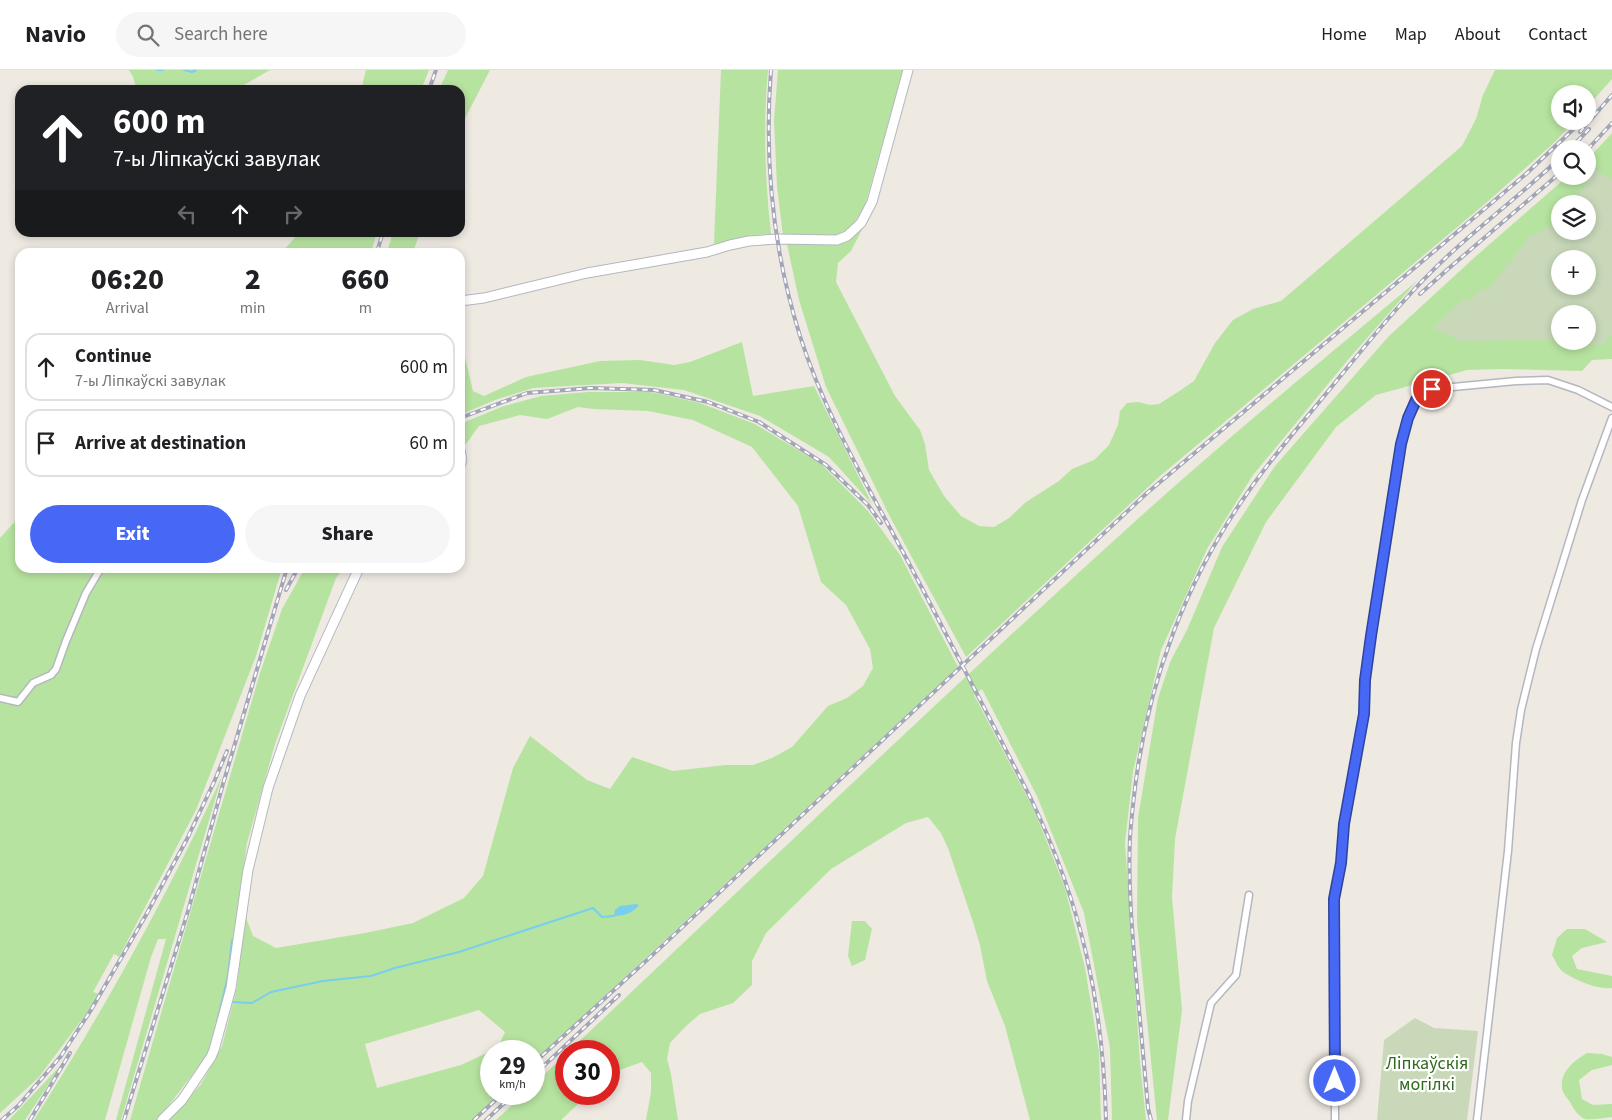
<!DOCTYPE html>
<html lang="en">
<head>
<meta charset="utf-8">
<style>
	:root { --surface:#fff; --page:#f6f6f6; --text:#202124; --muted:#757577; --line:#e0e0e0; --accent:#4768f5 }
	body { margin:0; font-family:"Source Sans 3",sans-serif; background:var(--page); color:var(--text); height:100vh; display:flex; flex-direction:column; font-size:19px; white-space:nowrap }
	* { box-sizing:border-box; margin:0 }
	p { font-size:16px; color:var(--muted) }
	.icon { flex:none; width:28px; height:28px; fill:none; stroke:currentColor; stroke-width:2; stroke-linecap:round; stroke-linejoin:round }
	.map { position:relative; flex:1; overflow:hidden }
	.panel { position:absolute; left:15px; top:178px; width:450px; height:325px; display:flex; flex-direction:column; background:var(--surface); border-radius:15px; box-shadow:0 2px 8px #0003 }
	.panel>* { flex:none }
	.banner { position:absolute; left:15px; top:15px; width:450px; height:152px; border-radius:15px; box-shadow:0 2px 8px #0003; background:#202124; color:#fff; overflow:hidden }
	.tools { position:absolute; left:1551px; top:15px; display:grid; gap:10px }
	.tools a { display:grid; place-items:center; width:45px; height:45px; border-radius:50%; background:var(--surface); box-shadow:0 2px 8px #0003; font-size:25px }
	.speed { position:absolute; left:480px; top:970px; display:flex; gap:10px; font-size:25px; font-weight:700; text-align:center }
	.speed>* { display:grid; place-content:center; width:65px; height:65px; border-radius:50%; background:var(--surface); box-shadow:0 2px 8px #0003; line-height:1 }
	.speed small { font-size:12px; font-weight:400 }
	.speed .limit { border:8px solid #d22; background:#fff; color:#111 }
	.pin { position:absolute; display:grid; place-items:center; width:42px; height:42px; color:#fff; margin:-21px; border:2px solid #fff; border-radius:50%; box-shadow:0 1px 5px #0007 }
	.me { position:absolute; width:55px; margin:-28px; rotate:0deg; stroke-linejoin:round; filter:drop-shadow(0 0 4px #0008) }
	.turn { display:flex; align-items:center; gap:18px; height:105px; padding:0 15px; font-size:22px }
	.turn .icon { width:65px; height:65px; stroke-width:2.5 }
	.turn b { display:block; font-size:35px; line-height:42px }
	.lanes { display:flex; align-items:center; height:48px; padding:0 15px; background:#0003; justify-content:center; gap:25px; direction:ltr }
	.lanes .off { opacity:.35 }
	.eta { display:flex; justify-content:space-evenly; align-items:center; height:85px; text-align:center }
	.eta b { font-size:30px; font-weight:800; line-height:35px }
	.action { display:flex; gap:10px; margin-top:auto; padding:10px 15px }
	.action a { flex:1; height:58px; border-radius:30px; background:var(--accent); color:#fff; font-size:20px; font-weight:800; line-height:58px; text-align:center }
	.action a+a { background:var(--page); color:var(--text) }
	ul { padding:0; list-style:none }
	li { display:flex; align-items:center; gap:15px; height:68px; margin:0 10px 8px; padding:0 5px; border:2px solid var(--line); border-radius:15px }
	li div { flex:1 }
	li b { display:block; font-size:19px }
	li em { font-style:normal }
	header { display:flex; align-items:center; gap:30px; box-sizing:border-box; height:70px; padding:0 25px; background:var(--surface); border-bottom:1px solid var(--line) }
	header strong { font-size:24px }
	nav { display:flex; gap:28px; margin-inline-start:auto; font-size:18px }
	.search { width:350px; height:45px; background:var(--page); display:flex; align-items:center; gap:12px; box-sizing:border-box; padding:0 18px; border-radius:28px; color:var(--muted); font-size:19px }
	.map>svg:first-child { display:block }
	.green { fill:#b7e3a0; fill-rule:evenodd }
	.cemetery { fill:#c8d8b9; fill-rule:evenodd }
	.water { fill:#78ceec }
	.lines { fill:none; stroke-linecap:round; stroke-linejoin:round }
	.stream { stroke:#78ceec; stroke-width:2 }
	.street-casing { stroke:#b4b7c0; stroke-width:9 }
	.secondary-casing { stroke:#b4b7c0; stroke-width:11 }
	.street { stroke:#fff; stroke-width:6 }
	.secondary { stroke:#fff; stroke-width:9 }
	.rail-casing { stroke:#a3a6b7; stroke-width:4 }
	.rail { stroke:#fff; stroke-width:2; stroke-dasharray:5.5; stroke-linecap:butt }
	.route-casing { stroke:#2e449f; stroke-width:12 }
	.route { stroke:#4768f5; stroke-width:9 }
	.labels { text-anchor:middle; stroke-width:4.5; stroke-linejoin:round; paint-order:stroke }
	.park-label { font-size:18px; fill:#2e6b1d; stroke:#fff }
</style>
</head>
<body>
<header>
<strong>Navio</strong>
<div class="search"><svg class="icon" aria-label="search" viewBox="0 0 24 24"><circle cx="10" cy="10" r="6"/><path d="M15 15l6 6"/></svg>Search here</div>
<nav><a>Home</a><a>Map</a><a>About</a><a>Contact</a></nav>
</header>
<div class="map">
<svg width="1612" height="1050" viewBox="0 0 1612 1050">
	<rect width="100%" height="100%" fill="#eee9e1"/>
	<!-- green -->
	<path class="green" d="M129 0H270L235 20H137L133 7Z
		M366 0H429L421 20H361Z
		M448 0H490L460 58V20H439Z
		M721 0H768C763 55 765 110 771 164L754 165 714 174Z
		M778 0H903L864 139 852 155 838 166 799 164 783 166 777 116 774 50Z
		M1495 0H1612V9L1588 36V24H1560V51H1574L1556 71 1486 133 1160 406 966 587 889 445 826 317 799 230 787 174 833 175 843 173 864 156 851 181 838 193 836 212 895 326 920 360 925 374 929 400 944 426 961 446 979 456 994 457 1009 448 1026 432 1059 411 1072 399 1094 390 1109 375 1118 355 1120 341 1127 333 1138 332 1150 335 1159 334 1178 322 1194 311 1215 273 1233 250 1253 239 1281 231 1462 76 1476 49 1483 25Z
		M1612 63V289L1592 290 1582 301 1501 299 1467 300 1376 325 1336 357 1266 452 1214 558 1175 769 1172 827 1182 940 1168 1050H1157L1137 852 1138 748 1158 628 1171 590 1187 560 1222 477 1275 396 1389 266 1475 187 1568 106H1588V89ZM1560 134H1588V161H1560ZM1560 189H1588V216H1560ZM1560 244H1588V271H1560Z
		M299 163V162L377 163 371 182H282Z
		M393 163H420L413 182H387Z
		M1417 211 1347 291 1253 405 1207 479 1161 580 1133 702 1125 773 1140 992 1146 1050H1112L1110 978 1084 843 1037 726 982 619 974 625 1035 742 1065 818 1085 898 1099 982 1101 1050H1030L1005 956 987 911 980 875 974 855 948 778 941 763 928 747 906 753 831 799 766 863 752 891V915L733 933 700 944 685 957 670 973 667 989 671 1004 678 1050H646L651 1022V1003L642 992 611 1003 609 1005V981H569C759 802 947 621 1141 446 1231 365 1325 288 1417 211Z
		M460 266 473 321 484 326 526 307 600 291 640 290 674 295 690 292 742 272 753 326 814 316 872 434 829 387 760 346 684 320 622 313 533 318 495 330 460 345Z
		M588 322H651L700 333 755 354 821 394 868 441 900 485 958 597 534 992V981H492L497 979 505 962 479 940 365 974 377 1018 461 995 491 981V1024H500L472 1050H169L201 1014 222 976 237 917 245 845 253 866 276 878 365 863 413 853 464 828 483 806 513 698 530 666 587 710 610 719 632 687 673 701 726 695H753L772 688 792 677 828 636 847 628 863 616 873 598 870 579 846 535 821 512 798 436 752 377 693 350 648 341 594 339 578 337 547 349 520 345 479 356 463 378 460 375V354L504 336 541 326Z
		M20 446V498H282L256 586 196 740 119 887 114 884 93 922 99 924 92 936 39 1007 0 1043V468Z
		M305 498H344L336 508 275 674 247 773 228 906 216 957 206 987 159 1048 156 1050H130L260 603 282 539Z
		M222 706 121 1050H116L166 869H158L151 887 105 1050H34C104 940 168 825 222 706Z
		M852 851H865L872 859 865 890 852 896 848 886Z
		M1567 859H1585L1607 872 1582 878 1572 886 1577 899 1612 906V918C1597 920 1575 910 1563 902 1558 898 1555 890 1552 885L1557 868Z
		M1587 983 1602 984 1612 987V995L1592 1000 1579 1010 1582 1029 1593 1035 1612 1034V1047C1604 1048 1593 1050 1585 1049 1578 1046 1573 1038 1570 1032 1567 1028 1563 1023 1562 1019 1560 1001 1574 991 1587 983Z
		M566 984V1024H589L561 1050H496L524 1024H534V1014Z
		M62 994 25 1050H9Z"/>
	<!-- cemetery -->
	<path class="cemetery" d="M1593 99 1612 109V264L1601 275 1561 271H1588V244H1560V271L1546 270 1461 271 1433 258 1465 228 1469 231 1483 218 1488 220 1530 166 1560 152V161H1588V134H1574ZM1560 189H1588V216H1560Z
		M1415 948 1434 958 1478 961 1467 1050H1377L1384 970Z"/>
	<!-- water -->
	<path class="water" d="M636 834 639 835C634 843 622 846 614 846L615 840 620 836Z"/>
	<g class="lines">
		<!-- stream -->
		<path class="stream" d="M157 0H163
			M184 0 192 2 196 0
			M232 932 252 933 271 922 323 911 371 906 395 898 459 882 593 838 602 847 614 846
			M217 952 228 906 232 870"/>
		<defs>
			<path id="street" d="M0 628 18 632 33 613 51 605 56 599 66 571 86 523 101 498
				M1186 1050 1188 1031 1211 933 1236 905 1249 825
				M1335 1050 1334 829 1341 793 1344 754 1364 644 1365 610 1396 397 1408 347 1416 330 1432 319 1516 311 1548 310 1578 320 1612 337
				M1477 1050 1508 781 1516 673 1521 640 1536 579 1582 430 1612 348"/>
			<path id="secondary" d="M460 231 484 228 587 203 707 182 730 175 749 171 777 169 837 170 847 166 861 153 872 132 908 0
				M460 380C461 385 463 391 460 395
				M162 1050 182 1030 211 987 214 980 231 918 248 800 268 718 300 626 359 498"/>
		</defs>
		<!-- street casing -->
		<use href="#street" class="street-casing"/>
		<!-- secondary casing -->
		<use href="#secondary" class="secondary-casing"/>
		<!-- street -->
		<use href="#street" class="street"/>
		<!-- secondary -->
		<use href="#secondary" class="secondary"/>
		<defs>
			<path id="rail" d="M771 0C764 90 773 180 800 266 824 342 866 413 904 484 947 565 989 647 1031 729 1082 835 1103 933 1106 1050
				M429 20 436 0
				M1580 62 1612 25
				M1570 79 1589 59
				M1588 79 1612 53
				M377 182 383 162
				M1420 224 1448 199 1560 103
				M460 348 527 323 591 318 654 320 708 332 759 352 826 395 868 435 881 453
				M286 520 298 498
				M534 993 647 890 1147 423 1526 104 1582 51
				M534 1005 619 925
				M2 1050 19 1035 61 986 91 940 146 845 187 769 214 712 227 681
				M30 1050 70 983
				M124 1050 188 841 223 714 287 498
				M474 1050 502 1024
				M486 1050 514 1024
				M1151 1050 1148 1038C1144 994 1140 950 1136 906 1132 860 1128 814 1130 768 1131 751 1133 735 1135 718 1148 612 1186 510 1248 422 1274 384 1305 350 1334 314 1371 269 1408 222 1452 182 1487 150 1525 121 1560 88"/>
		</defs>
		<!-- rail casing -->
		<use href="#rail" class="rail-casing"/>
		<!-- rail -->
		<use href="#rail" class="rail"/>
	</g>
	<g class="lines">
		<defs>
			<path id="route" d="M1335 1011 1334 829 1341 793 1344 754 1364 644 1365 610 1371 566 1401 374 1408 348 1416 330 1432 319"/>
		</defs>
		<!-- route casing -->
		<use href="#route" class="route-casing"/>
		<!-- route -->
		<use href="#route" class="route"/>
	</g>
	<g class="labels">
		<!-- park labels -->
		<g class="park-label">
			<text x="1427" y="999">Ліпкаўскія<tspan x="1427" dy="21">могілкі</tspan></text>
		</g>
	</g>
</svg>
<div class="tools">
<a><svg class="icon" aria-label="sound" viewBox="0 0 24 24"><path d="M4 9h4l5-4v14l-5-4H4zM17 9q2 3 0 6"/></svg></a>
<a><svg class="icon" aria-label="search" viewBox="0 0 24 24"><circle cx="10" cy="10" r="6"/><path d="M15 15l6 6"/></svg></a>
<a><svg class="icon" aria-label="layers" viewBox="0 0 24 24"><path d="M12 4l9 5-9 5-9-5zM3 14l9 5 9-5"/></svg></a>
<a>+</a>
<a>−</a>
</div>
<div class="speed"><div>29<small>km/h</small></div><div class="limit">30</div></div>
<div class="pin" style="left:1432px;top:319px;background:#d93025"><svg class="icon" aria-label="arrive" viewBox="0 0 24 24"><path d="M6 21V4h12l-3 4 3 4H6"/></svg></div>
<svg class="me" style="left:1335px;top:1011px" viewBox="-20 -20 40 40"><circle r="17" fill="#4768f5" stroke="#fff" stroke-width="3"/><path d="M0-11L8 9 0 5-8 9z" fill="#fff"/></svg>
<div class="banner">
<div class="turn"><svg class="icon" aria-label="ahead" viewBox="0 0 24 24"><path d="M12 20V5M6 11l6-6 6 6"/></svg><div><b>600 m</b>7-ы Ліпкаўскі завулак</div></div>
<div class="lanes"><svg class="icon off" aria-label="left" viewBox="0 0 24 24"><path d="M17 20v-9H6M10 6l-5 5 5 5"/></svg><svg class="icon" aria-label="ahead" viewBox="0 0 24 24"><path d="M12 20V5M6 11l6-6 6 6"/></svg><svg class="icon off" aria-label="right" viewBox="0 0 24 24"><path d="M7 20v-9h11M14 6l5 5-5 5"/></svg></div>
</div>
<section class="panel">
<div class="eta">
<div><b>06:20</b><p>Arrival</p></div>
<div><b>2</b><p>min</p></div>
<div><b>660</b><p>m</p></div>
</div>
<ul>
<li><svg class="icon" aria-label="ahead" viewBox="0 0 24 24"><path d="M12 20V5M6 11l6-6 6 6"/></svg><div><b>Continue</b><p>7-ы Ліпкаўскі завулак</p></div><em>600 m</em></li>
<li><svg class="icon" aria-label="arrive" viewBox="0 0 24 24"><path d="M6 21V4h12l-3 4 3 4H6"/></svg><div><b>Arrive at destination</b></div><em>60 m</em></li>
</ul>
<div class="action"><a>Exit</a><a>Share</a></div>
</section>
</div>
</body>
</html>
